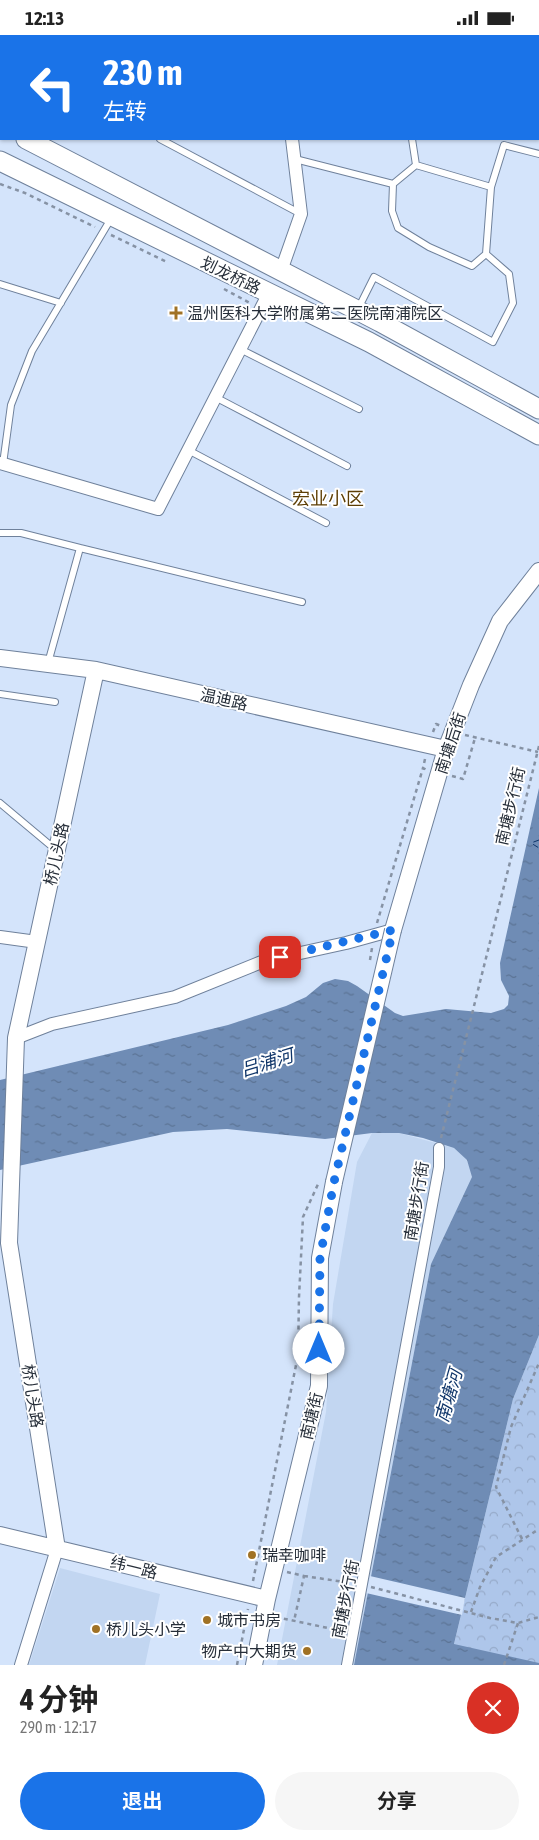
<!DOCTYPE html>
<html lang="zh">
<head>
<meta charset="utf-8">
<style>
	:root { --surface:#fff; --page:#f6f6f6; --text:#222; --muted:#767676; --accent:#1a73e8 }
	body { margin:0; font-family:"Asap Condensed","Noto Sans SC",sans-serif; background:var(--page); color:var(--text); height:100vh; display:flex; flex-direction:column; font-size:19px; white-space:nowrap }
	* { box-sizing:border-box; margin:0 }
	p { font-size:16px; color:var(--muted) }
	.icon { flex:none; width:28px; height:28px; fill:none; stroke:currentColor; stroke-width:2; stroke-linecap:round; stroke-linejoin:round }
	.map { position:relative; height:1630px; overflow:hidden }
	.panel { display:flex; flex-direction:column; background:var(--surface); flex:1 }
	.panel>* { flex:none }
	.guide { position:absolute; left:0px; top:0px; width:540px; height:105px; box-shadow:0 1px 4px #0004; background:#1a73e8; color:#fff; overflow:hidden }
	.pin { position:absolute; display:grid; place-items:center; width:42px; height:42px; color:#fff; margin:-21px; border-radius:10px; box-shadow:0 2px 8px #0006 }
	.me { position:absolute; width:55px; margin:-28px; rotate:0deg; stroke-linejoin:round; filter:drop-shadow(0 0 4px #0008) }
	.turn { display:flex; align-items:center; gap:18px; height:105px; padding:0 20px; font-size:22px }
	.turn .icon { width:65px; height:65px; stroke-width:2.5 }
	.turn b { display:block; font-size:35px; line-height:42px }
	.round { display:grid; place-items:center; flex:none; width:52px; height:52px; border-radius:26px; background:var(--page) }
	.head { display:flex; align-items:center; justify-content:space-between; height:85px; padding:0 20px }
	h1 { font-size:30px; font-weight:700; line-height:38px }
	.button { display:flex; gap:10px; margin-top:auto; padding:10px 20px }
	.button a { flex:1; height:58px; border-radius:30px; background:var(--accent); color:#fff; font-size:20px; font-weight:700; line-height:58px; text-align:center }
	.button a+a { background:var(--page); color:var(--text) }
	.status { display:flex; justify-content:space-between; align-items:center; height:35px; padding:0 25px; background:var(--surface); direction:ltr }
	.status svg { height:14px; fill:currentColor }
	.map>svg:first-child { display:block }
	.built { fill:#c2d6f1 }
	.park { fill:url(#park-crowns) }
	.water { fill:url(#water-ripples) }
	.pier { fill:#d4e4fb }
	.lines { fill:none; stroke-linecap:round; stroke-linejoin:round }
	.ferry { stroke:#0f3569; stroke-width:1; stroke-dasharray:6 5; stroke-linecap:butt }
	.service-casing { stroke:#6f819b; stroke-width:8 }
	.pedestrian-casing { stroke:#6f819b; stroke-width:12 }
	.minor-casing { stroke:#6f819b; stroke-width:14 }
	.tertiary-casing { stroke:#6f819b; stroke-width:18 }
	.secondary-casing { stroke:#6f819b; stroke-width:21 }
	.path { stroke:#8692a4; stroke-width:2.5; stroke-dasharray:4 4; stroke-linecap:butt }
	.service { stroke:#fff; stroke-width:6 }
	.pedestrian { stroke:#fff; stroke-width:10 }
	.minor { stroke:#fff; stroke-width:12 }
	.tertiary { stroke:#fff; stroke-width:16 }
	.secondary { stroke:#fff; stroke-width:19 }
	.tertiary-bridge-casing { stroke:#6f819b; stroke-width:18; stroke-linecap:butt }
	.tertiary-bridge { stroke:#fff; stroke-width:16 }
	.route { stroke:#1a73e8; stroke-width:9; stroke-dasharray:0 16.2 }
	.poi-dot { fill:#a07225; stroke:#fff; stroke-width:2 }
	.labels { text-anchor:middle; stroke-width:4; stroke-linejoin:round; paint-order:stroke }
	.street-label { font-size:16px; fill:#262e39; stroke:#fff }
	.poi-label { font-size:16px; fill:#262e39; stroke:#fff; text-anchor:start }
	.neighbourhood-label { font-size:18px; fill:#5d3e04; stroke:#fff }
	.water-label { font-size:18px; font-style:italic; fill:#0f3569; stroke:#fff }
</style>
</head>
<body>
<div class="status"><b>12:13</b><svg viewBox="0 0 49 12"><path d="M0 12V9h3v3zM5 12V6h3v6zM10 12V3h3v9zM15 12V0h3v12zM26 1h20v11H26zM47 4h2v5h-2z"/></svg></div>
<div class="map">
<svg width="539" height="1630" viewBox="0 0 539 1630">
	<defs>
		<pattern id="park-crowns" width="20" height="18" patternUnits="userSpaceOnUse" patternTransform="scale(1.25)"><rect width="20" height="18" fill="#aec6ea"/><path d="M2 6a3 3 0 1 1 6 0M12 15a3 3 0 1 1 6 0" fill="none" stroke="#96aac9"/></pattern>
		<pattern id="water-ripples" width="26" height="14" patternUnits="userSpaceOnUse" patternTransform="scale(1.25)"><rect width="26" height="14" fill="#6f8cb5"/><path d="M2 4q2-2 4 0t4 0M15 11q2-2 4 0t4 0" fill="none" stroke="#5b7394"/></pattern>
	</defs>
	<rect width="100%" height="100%" fill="#d4e4fb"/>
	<!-- built -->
	<path class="built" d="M372 1098H399L454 1113 467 1125 473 1142 431 1229 354 1630H277L326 1377 333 1269 357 1127Z
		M60 1533 160 1559 145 1630H29Z"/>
	<!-- park -->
	<path class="park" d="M539 1300V1630H449L513 1364Z"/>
	<!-- water -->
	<path class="water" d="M539 753V1300L513 1364 454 1609 539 1628V1630H354L431 1229 472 1142 467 1125 454 1113 423 1103 399 1098H372L325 1104 227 1094 173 1097 0 1135V1045L228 990 286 971 306 962 323 948 335 944 348 946 357 951 395 978 403 981 446 974 491 978 504 974 508 970 509 961 501 945 500 928Z"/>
	<!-- pier -->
	<path class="pier" d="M370 1541 465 1563 462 1580 366 1558Z"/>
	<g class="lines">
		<!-- ferry -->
		<path class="ferry" d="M539 805 531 808 539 813"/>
		<defs>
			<path id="service" d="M471 0 477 1
				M140 1V0
				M429 1 431 0
				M519 1 520 0
				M160 104 301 179
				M412 104 416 130
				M295 124 393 149
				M486 219 472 231 429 212 398 193 392 176 393 149 416 130 491 152
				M0 249 61 268
				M359 272 374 242 493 307 513 268 509 239 486 219 491 152 504 110 539 119
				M240 314 359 374
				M215 362 347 431
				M188 415 326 488
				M3 429 11 370 32 316 112 182
				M0 498H21L80 513
				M48 628 80 513 302 567
				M0 659 55 667
				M0 768 56 815"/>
			<path id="pedestrian" d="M347 1630 439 1132V1113"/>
			<path id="minor" d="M284 0V1
				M281 236 301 179 292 104
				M0 428 158 474 269 258
				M0 902 37 907
				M16 1003 52 989 175 962 264 926 346 908 393 895
				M21 1630 57 1514"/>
			<path id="tertiary" d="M0 623 96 635 446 714
				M393 895 446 714 471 650 500 586 539 536
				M0 1500 267 1564
				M57 1514 9 1208 16 1003 96 635
				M254 1630 267 1564 319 1351 320 1223 334 1147"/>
			<path id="secondary" d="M0 91 1 92
				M26 104 380 287 539 374
				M0 126 369 307 539 400"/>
		</defs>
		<!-- service casing -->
		<use href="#service" class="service-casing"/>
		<!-- pedestrian casing -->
		<use href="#pedestrian" class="pedestrian-casing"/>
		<!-- minor casing -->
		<use href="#minor" class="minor-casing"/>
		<!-- tertiary casing -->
		<use href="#tertiary" class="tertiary-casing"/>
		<!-- secondary casing -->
		<use href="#secondary" class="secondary-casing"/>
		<!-- path -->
		<path class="path" d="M20 1V0
			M0 149 25 158 95 192
			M111 200 167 227
			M224 254 250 268
			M433 697 436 689 441 691
			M465 700 538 717
			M425 724 423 733 427 735
			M452 741 463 744 475 703
			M377 888 423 733
			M370 925 372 913
			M441 1103 539 711
			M522 1504 496 1452 511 1392 539 1328
			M287 1537 304 1541 294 1586
			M304 1541 351 1548
			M253 1546 298 1320 299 1262 303 1182 319 1147
			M371 1552 490 1583 518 1588 539 1582
			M471 1577 480 1552 496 1522 539 1494
			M276 1582 342 1596
			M237 1630 248 1574
			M504 1630 518 1588"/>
		<!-- service -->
		<use href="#service" class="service"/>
		<!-- pedestrian -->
		<use href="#pedestrian" class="pedestrian"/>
		<!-- minor -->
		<use href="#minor" class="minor"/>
		<!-- tertiary -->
		<use href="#tertiary" class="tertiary"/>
		<!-- secondary -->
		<use href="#secondary" class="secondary"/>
		<defs>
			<path id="tertiary-bridge" d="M334 1147 393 895"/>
		</defs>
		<!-- tertiary-bridge casing -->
		<use href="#tertiary-bridge" class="tertiary-bridge-casing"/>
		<!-- tertiary-bridge -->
		<use href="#tertiary-bridge" class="tertiary-bridge"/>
	</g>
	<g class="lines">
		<!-- route -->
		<path class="route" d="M280 922 393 895 334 1147 320 1223 319 1314"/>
	</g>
	<!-- markers -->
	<g class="poi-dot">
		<path d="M173.5 270.5h5v5h5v5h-5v5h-5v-5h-5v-5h5z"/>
		<circle cx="252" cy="1520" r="5"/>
		<circle cx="207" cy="1585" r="5"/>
		<circle cx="96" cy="1594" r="5"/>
		<circle cx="307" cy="1616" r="5"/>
	</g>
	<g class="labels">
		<!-- street labels -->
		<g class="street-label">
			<text transform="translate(231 240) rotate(26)" y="6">划龙桥路</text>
			<text transform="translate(224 664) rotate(13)" y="6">温迪路</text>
			<text transform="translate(450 708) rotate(-72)" y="6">南塘后街</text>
			<text transform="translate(510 771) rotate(-77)" y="6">南塘步行街</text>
			<text transform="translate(56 819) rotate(-78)" y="6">桥儿头路</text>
			<text transform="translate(416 1166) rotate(-81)" y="6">南塘步行街</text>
			<text transform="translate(33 1361) rotate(81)" y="6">桥儿头路</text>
			<text transform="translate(311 1381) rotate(-77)" y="6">南塘街</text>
			<text transform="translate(134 1532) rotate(14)" y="6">纬一路</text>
			<text transform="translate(345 1564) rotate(-79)" y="6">南塘步行街</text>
		</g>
		<!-- poi labels -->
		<g class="poi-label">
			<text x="187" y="284">温州医科大学附属第二医院南浦院区</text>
			<text x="262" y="1526">瑞幸咖啡</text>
			<text x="217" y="1591">城市书房</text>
			<text x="106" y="1600">桥儿头小学</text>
			<text x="297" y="1622" text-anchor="end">物产中大期货</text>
		</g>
		<!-- neighbourhood labels -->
		<g class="neighbourhood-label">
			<text x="328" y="470">宏业小区</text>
		</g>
		<!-- water labels -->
		<g class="water-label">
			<text transform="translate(267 1028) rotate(-17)" y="6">吕浦河</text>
			<text transform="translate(449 1361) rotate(-74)" y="6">南塘河</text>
		</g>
	</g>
</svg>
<div class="pin" style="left:280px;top:922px;background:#d93025"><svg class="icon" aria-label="arrive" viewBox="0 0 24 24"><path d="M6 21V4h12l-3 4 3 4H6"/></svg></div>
<svg class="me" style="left:319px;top:1314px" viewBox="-20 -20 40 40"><circle r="19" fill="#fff"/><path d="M0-13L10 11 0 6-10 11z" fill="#1a73e8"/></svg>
<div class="guide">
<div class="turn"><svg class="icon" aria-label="left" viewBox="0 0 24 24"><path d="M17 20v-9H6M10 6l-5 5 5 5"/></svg><div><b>230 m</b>左转</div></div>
</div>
</div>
<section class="panel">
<div class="head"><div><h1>4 分钟</h1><p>290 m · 12:17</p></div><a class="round" style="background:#d93025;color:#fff"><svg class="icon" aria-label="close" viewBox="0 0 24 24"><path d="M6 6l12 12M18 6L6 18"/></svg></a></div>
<div class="button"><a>退出</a><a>分享</a></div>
</section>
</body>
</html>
